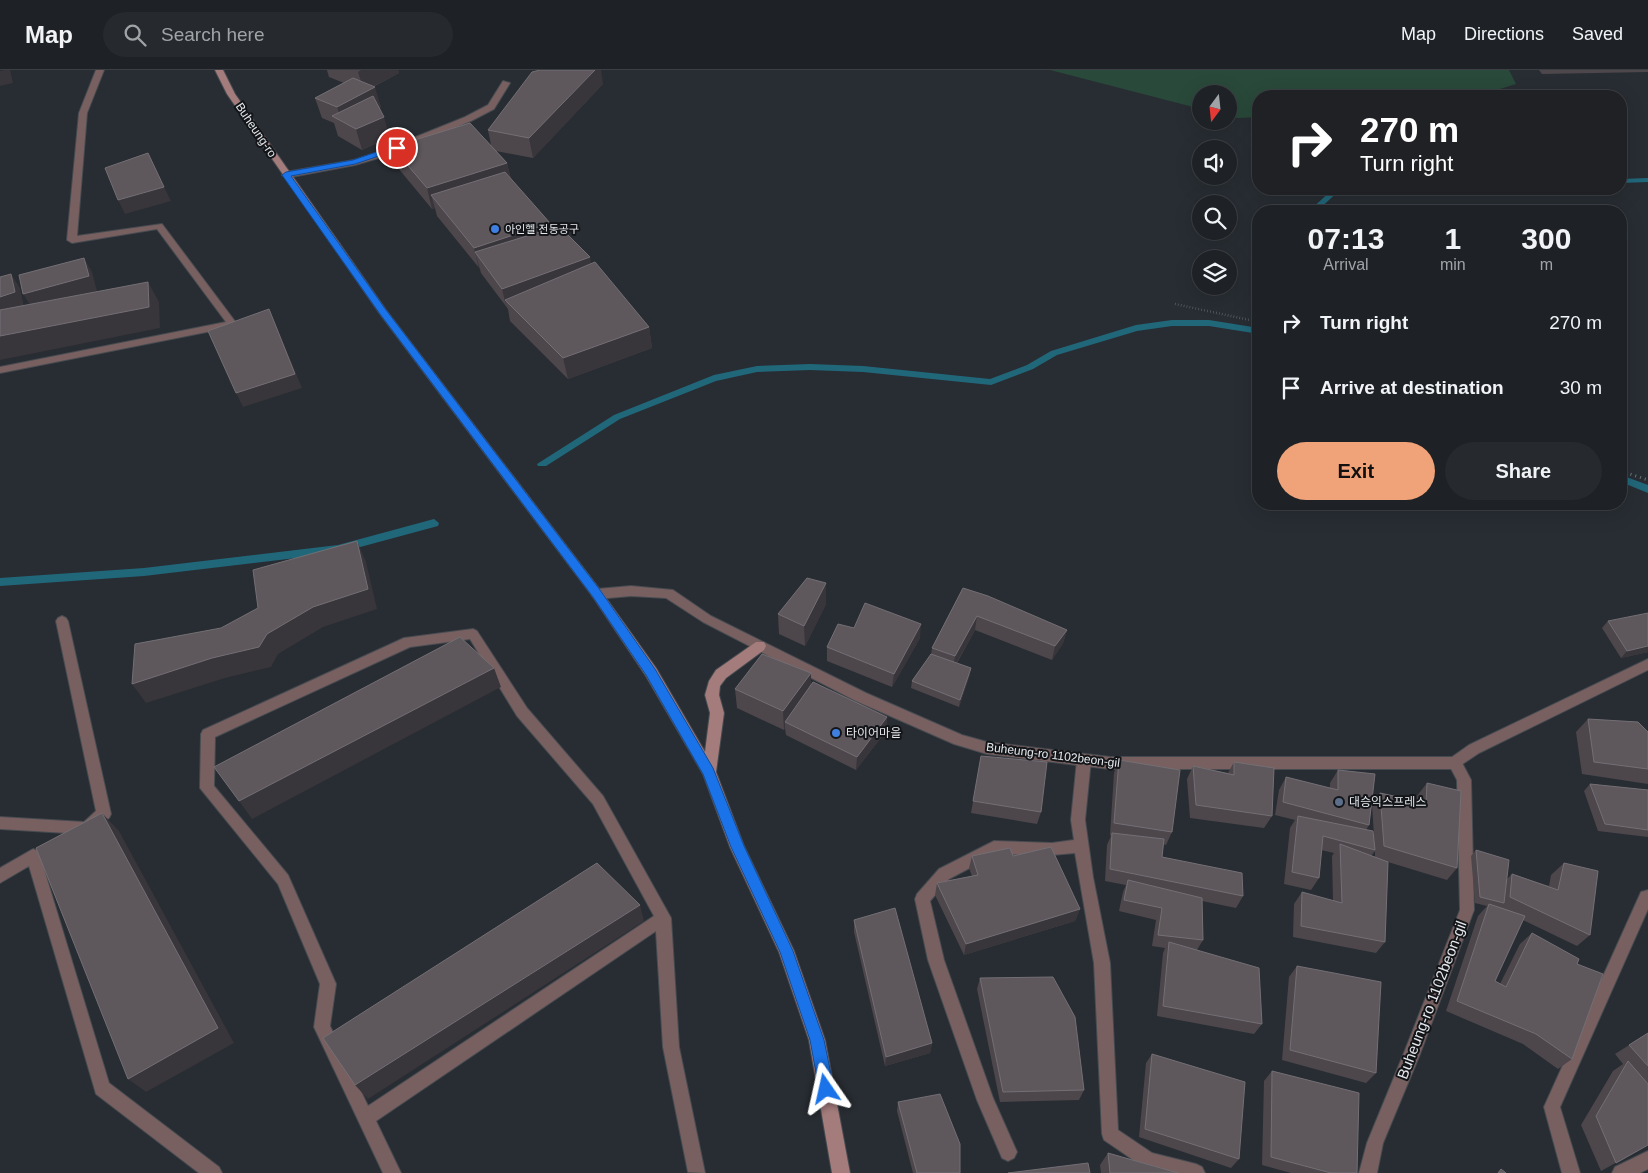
<!DOCTYPE html>
<html lang="en">
<head>
<meta charset="utf-8">
<style>
	:root { --surface:#1e2226; --page:#262a2e; --text:#f1f3f6; --muted:#a1a4a7; --line:#3c3f43; --accent:#f0a278 }
	body { margin:0; font-family:Arial,"Noto Sans KR",sans-serif; background:var(--page); color:var(--text); height:100vh; display:flex; flex-direction:column; font-size:19px; white-space:nowrap }
	* { box-sizing:border-box; margin:0 }
	p { font-size:16px; color:var(--muted) }
	.icon { flex:none; width:28px; height:28px; fill:none; stroke:currentColor; stroke-width:2; stroke-linecap:round; stroke-linejoin:round }
	.map { position:relative; flex:1; overflow:hidden }
	.drawer { position:absolute; left:1252px; top:135px; width:375px; height:305px; display:flex; flex-direction:column; background:var(--surface); border-radius:20px; box-shadow:0 5px 20px #0002,0 0 0 1px var(--line) }
	.drawer>* { flex:none }
	.banner { position:absolute; left:1252px; top:20px; width:375px; height:105px; border-radius:20px; box-shadow:0 5px 20px #0002,0 0 0 1px var(--line); background:#202124; color:#fff; overflow:hidden }
	.needle { width:32px; rotate:195deg }
	.tools { position:absolute; left:1192px; top:15px; display:grid; gap:10px }
	.tools a { display:grid; place-items:center; width:45px; height:45px; border-radius:50%; background:var(--surface); box-shadow:0 5px 20px #0002,0 0 0 1px var(--line); font-size:25px }
	.pin { position:absolute; display:grid; place-items:center; width:42px; height:42px; color:#fff; margin:-21px; border:2px solid #fff; border-radius:50%; box-shadow:0 1px 5px #0007 }
	.me { position:absolute; width:55px; margin:-28px; rotate:349deg; stroke-linejoin:round; filter:drop-shadow(0 0 4px #0008) }
	.turn { display:flex; align-items:center; gap:18px; height:105px; padding:0 25px; font-size:22px }
	.turn .icon { width:65px; height:65px; stroke-width:2.5 }
	.turn b { display:block; font-size:35px; line-height:42px }
	.eta { display:flex; justify-content:space-evenly; align-items:center; height:85px; text-align:center }
	.eta b { font-size:30px; font-weight:700; line-height:35px }
	.primary-button { display:flex; gap:10px; margin-top:auto; padding:10px 25px }
	.primary-button a { flex:1; height:58px; border-radius:30px; background:var(--accent); color:#111; font-size:20px; font-weight:700; line-height:58px; text-align:center }
	.primary-button a+a { background:var(--page); color:var(--text) }
	ul { padding:0; list-style:none }
	li { display:flex; align-items:center; gap:15px; height:65px; padding:0 25px }
	li div { flex:1 }
	li b { display:block; font-size:19px }
	li em { font-style:normal }
	header { display:flex; align-items:center; gap:30px; box-sizing:border-box; height:70px; padding:0 25px; background:var(--surface); border-bottom:1px solid var(--line) }
	header strong { font-size:24px }
	nav { display:flex; gap:28px; margin-inline-start:auto; font-size:18px }
	.search { width:350px; height:45px; background:var(--page); display:flex; align-items:center; gap:12px; box-sizing:border-box; padding:0 18px; border-radius:28px; color:var(--muted); font-size:19px }
	.map>svg:first-child { display:block }
	.green { fill:#29493a }
	.lines { fill:none; stroke-linecap:round; stroke-linejoin:round }
	.stream { fill:#21677a; fill-rule:evenodd }
	.lane-casing { stroke:#464b51; stroke-width:2 }
	.street-casing { stroke:#464b51; stroke-width:2 }
	.secondary-casing { stroke:#464b51; stroke-width:2 }
	.path-far1 { stroke:#71757b; stroke-width:2.5; stroke-dasharray:0.5 2.5; stroke-linecap:butt }
	.path { stroke:#71757b; stroke-width:3; stroke-dasharray:1 4; stroke-linecap:butt }
	.lane { fill:#796060; fill-rule:evenodd }
	.street { fill:#796060; fill-rule:evenodd }
	.secondary { fill:#a47c7c; fill-rule:evenodd }
	.wall { fill:#4d474c; fill-rule:evenodd }
	.shaded-wall { fill:#38353b }
	.building { fill:#5e585d; stroke:#736f74 }
	.route { fill:#1a73e8; stroke:#114b97 }
	.shop-dot { fill:#3f7fe0; stroke:#131518; stroke-width:2 }
	.service-dot { fill:#5c6f8a; stroke:#131518; stroke-width:2 }
	.labels { text-anchor:middle; stroke-width:4; stroke-linejoin:round; paint-order:stroke }
	.far-poi-label { font-size:11px; fill:#e4e8ec; stroke:#131518; text-anchor:start }
	.street-label { font-size:12px; fill:#e4e8ec; stroke:#131518 }
	.poi-label { font-size:12px; fill:#e4e8ec; stroke:#131518; text-anchor:start }
	.near-street-label { font-size:15px; fill:#e4e8ec; stroke:#131518 }
</style>
</head>
<body>
<header>
<strong>Map</strong>
<div class="search"><svg class="icon" aria-label="search" viewBox="0 0 24 24"><circle cx="10" cy="10" r="6"/><path d="M15 15l6 6"/></svg>Search here</div>
<nav><a>Map</a><a>Directions</a><a>Saved</a></nav>
</header>
<div class="map">
<svg width="1648" height="1103" viewBox="0 0 1648 1103">
	<rect width="100%" height="100%" fill="#282d33"/>
	<!-- green -->
	<path class="green" d="M1050 0H1509L1516 14 1477 26H1259V47L1238 48 1229 46V24H1201V39Z"/>
	<g class="lines">
		<!-- stream -->
		<path class="stream" d="M1648 108V112L1621 113V109Z
			M1333 119H1341L1317 141H1309Z
			M1483 119H1518C1509 124 1491 125 1483 119Z
			M1172 250H1209L1259 258V264L1209 256H1172L1137 261 1057 285 1033 299 991 315 863 302 810 300 757 302 716 311 620 349 546 396H538L537 394 614 345 714 305 757 296 810 294 863 296 990 309 1027 295 1051 281 1136 255Z
			M1621 405 1648 415V423L1621 412Z
			M434 449 439 453 438 456 338 483 144 506 0 516V508L144 498 338 475Z"/>
		<defs>
			<path id="lane" d="M96 0H104L87 43 77 166 162 154 237 254 232 257 0 303V297L226 252 157 159 72 173 67 170 79 43Z
				M503 11 510 13 494 39 471 51 382 87 355 95 286 108 282 105 286 102 354 90 376 83 465 47 488 35Z
				M62 546 66 548 68 551 111 744 109 748 84 764 0 759V747L84 752 96 741 56 551 58 548Z
				M473 559 477 561 527 638 603 726 671 848 679 977 705 1103 688 1102 663 977 656 861 376 1051 401 1103H383L314 957 320 914 278 814 200 718 201 664 203 660 404 568ZM470 569 517 646 593 734 654 846 368 1036 330 956 336 914 288 805 214 716 215 667 410 577Z
				M1084 684 1089 686 1091 690 1085 750 1093 807 1110 893 1118 1060 1152 1083 1196 1094 1202 1097 1205 1103H1162L1148 1100 1104 1070 1102 1064 1094 893 1075 783 1052 785 996 784 949 809 930 831 944 890 993 1028 1017 1082 1014 1088 1008 1091 1002 1088 977 1030 928 890 915 829 917 824 939 799 994 771 1052 773 1074 770 1071 750 1077 690 1079 686Z
				M1455 687 1460 689 1471 710 1474 840 1420 984 1383 1073 1377 1103H1359L1367 1073 1404 983 1460 840 1457 710 1448 693 1450 689Z
				M33 779 38 781 40 786 109 1013 219 1097 222 1103H199L96 1024 29 796 0 813V798Z
				M1648 1081V1099L1640 1103H1612L1615 1097Z"/>
			<path id="street" d="M631 516 673 520 711 546 866 623 962 665 987 672 1110 687H1452L1469 675 1648 589V600L1479 683 1455 699H1110L987 684 954 674 856 631 703 552 666 528 631 526 597 529 593 527 591 524 593 521 597 519Z
				M1648 820V839L1560 1037 1580 1103H1562L1544 1037 1641 822Z"/>
			<path id="secondary" d="M215 0H223L235 24 386 240 601 521 656 598 705 682 710 643 705 625 709 611 716 600 756 572H764L766 576 764 580 726 608 720 616 719 625 724 643 716 702 744 776 794 881 825 970 850 1103H832L809 970 779 882 730 777 703 704 646 606 593 527 380 244 227 24Z"/>
		</defs>
		<!-- lane casing -->
		<use href="#lane" class="lane-casing"/>
		<!-- street casing -->
		<use href="#street" class="street-casing"/>
		<!-- secondary casing -->
		<use href="#secondary" class="secondary-casing"/>
		<!-- path-far1 -->
		<path class="path-far1" d="M1175 234 1259 252"/>
		<!-- path -->
		<path class="path" d="M1621 401 1648 410"/>
		<!-- lane -->
		<use href="#lane" class="lane"/>
		<!-- street -->
		<use href="#street" class="street"/>
		<!-- secondary -->
		<use href="#secondary" class="secondary"/>
	</g>
	<!-- wall -->
	<path class="wall" d="M327 0H398L399 3 373 17 381 37 379 38 390 67 362 80 338 66 334 53 322 48 315 28 344 13 329 7Z
		M1539 0H1648V2L1542 4Z
		M603 14 533 88 496 81 507 93 511 109 550 153 551 158 592 194 649 257 652 278 568 309 510 251 508 239 481 203 480 199 437 146 435 138 432 139 398 98 392 77 491 75 488 60Z
		M826 513V534L805 576 779 564 778 544Z
		M963 518 1067 560 1063 573 1052 590 975 560 957 593 970 604 959 637 911 618 912 611 931 585 932 578Z
		M1608 551 1648 582 1621 588 1602 558Z
		M854 558 920 568 892 617 827 591V577Z
		M811 616 887 647 886 661 856 700 786 665 785 658 784 660 737 638 735 619Z
		M1588 649 1648 662V714L1582 704 1576 662Z
		M981 686 1041 742 1037 754 971 743Z
		M1119 690 1172 762 1166 775 1163 774 1162 787 1243 826 1236 838 1202 831 1203 870 1197 880 1262 954 1254 964 1157 946 1163 883 1165 878 1152 876 1156 850 1119 841 1123 822 1126 815 1105 811 1107 775 1111 766 1110 765 1114 703Z
		M1234 692 1272 746 1264 758 1190 748 1187 709 1193 696 1228 703Z
		M1338 700 1369 755 1366 760 1374 765 1372 735 1380 723 1417 731V726L1427 713 1457 798 1447 810 1388 792 1385 872 1376 883 1293 867 1294 834 1302 822 1333 831 1332 786 1334 783 1321 780 1319 808 1311 820 1284 814 1290 758 1295 750 1275 745 1279 720 1286 707 1330 718V713ZM1375 781V787L1371 786Z
		M1590 714 1648 720V767L1598 761 1584 721Z
		M1476 780 1507 809 1512 804 1549 816 1551 805 1564 793 1590 865 1577 876 1523 850 1495 911 1500 914 1520 874 1532 863 1577 894 1572 989 1558 999 1523 974 1446 941 1478 846 1487 836 1475 833 1471 786Z
		M972 786H1013L1080 839 1075 851 964 885 935 825 937 813 972 806 969 798Z
		M854 850 932 973 930 983 885 996 854 862Z
		M1297 896 1376 1003 1366 1013 1282 990 1289 907Z
		M980 908 1084 1020 1079 1030 1000 1032 977 919Z
		M1648 963V1075L1601 1101 1581 1055 1613 1001 1623 994 1615 984Z
		M1152 984 1239 1089 1231 1098 1139 1067 1146 993Z
		M1272 1001 1357 1103H1291L1262 1095 1264 1011Z
		M898 1032 960 1103H913L897 1041Z
		M1108 1083 1178 1103H1101L1100 1095Z"/>
	<!-- shaded-wall -->
	<path class="shaded-wall" d="M5 0H10L13 13 0 16V1Z
		M361 0H398L399 3 364 21 358 2Z
		M595 0H601L603 14 533 88 529 68Z
		M375 17 381 37 348 55 342 52 337 37Z
		M384 47 390 67 362 80 356 59Z
		M507 93 512 113 431 125 435 138 432 139 427 118Z
		M164 117 171 131 125 144 118 130Z
		M550 153 554 173 475 182 480 199H479L474 178Z
		M590 187 594 208 505 230 507 240 502 219Z
		M84 188 92 202 97 221 32 238 23 224Z
		M11 204 20 218 24 237 0 244V227Z
		M148 212 159 232 160 258 0 290V266Z
		M275 253 302 318 243 337 236 323Z
		M649 257 652 278 568 309 563 288Z
		M357 471 366 492 377 539 323 557 278 584 271 597 225 608 146 633 132 614 267 564Z
		M826 513V534L805 576 804 556Z
		M977 546 975 560 953 599 955 586Z
		M921 554 920 568 892 617 894 604Z
		M1067 560 1063 573 1052 590 1055 576Z
		M1648 576V582L1621 588 1627 581Z
		M494 598 501 617 252 749 239 731Z
		M971 598 970 604 959 637 960 630Z
		M811 603V623L785 652V658L784 660 783 641Z
		M887 647 886 661 856 700 857 687Z
		M102 743 119 761 234 973 146 1022 128 1009Z
		M640 835 644 851 368 1029 355 1015Z
		M1080 839 1075 851 964 885 966 874Z
		M932 973 930 983 885 996 886 987Z"/>
	<!-- building -->
	<path class="building" d="M540 0H595L529 68 488 60 532 2Z
		M353 8 375 17 337 37 315 28Z
		M373 26 384 47 356 59 332 46Z
		M470 53 507 93 427 118 392 77Z
		M148 83 164 117 118 130 105 98Z
		M505 102 550 153 474 178 431 125Z
		M559 156 590 187 502 219 475 182Z
		M84 188 89 206 23 224 19 205Z
		M595 192 649 257 563 288 505 230Z
		M11 204 15 222 0 227V207Z
		M148 212 149 237 0 266V240Z
		M269 239 295 304 236 323 208 261Z
		M357 471 368 519 313 537 267 564 259 577 212 588 132 614 135 574 221 558 258 538 253 500Z
		M807 508 826 513 804 556 778 544Z
		M963 518 988 526 1067 560 1055 576 977 546 955 586 932 578Z
		M865 533 921 554 894 604 827 577 838 554 854 558Z
		M1648 543V576L1627 581 1608 551Z
		M460 567 494 598 239 731 214 697Z
		M762 584 811 603 783 641 735 619Z
		M931 584 971 598 960 630 912 611Z
		M813 612 887 647 857 687 785 652Z
		M1588 649 1638 652 1648 662V699L1594 692Z
		M981 686 1047 692 1041 742 973 731Z
		M1119 690 1180 700 1172 762 1114 753Z
		M1234 692 1274 698 1272 746 1196 735 1193 696 1234 705Z
		M1338 700 1375 704 1369 755 1283 732 1286 707 1338 720Z
		M1427 713 1461 721 1457 798 1384 776 1380 723 1426 733Z
		M1590 714 1648 720V760L1605 754Z
		M102 743 218 958 128 1009 36 778Z
		M1298 746 1373 761 1375 780 1323 766 1319 808 1292 802Z
		M1112 763 1164 769 1162 787 1242 803 1243 826 1110 799Z
		M1340 774 1388 792 1385 872 1301 856 1302 822 1342 833Z
		M1051 777 1080 839 966 874 937 813 978 805 972 786 1010 778 1013 786Z
		M1476 780 1509 790 1504 833 1480 827Z
		M597 793 640 835 355 1015 323 968Z
		M1564 793 1598 801 1590 865 1510 827 1512 804 1558 820Z
		M1128 810 1202 828 1203 870 1158 865 1162 838 1124 830Z
		M1489 834 1525 846 1495 911 1506 917 1532 863 1579 889 1577 894 1603 904 1572 989 1536 964 1457 931Z
		M895 838 932 973 886 987 854 850Z
		M1169 872 1259 898 1262 954 1163 936Z
		M1297 896 1381 912 1376 1003 1290 980Z
		M1053 907 1075 947 1084 1020 1003 1022 980 908Z
		M1648 963V996L1629 975Z
		M1152 984 1245 1012 1239 1089 1145 1059Z
		M1628 991 1648 1014V1075L1616 1093 1596 1046Z
		M1272 1001 1359 1023 1357 1103H1331L1271 1087Z
		M940 1024 960 1074V1103H917L898 1032Z
		M1108 1083 1178 1103H1110Z
		M1088 1093 1090 1103H1008Z
		M1501 1099 1506 1103H1498Z"/>
	<!-- route -->
	<path class="route" d="M397 75 400 76V79L355 94 291 106 386 240 600 520 655 599 713 698 744 776 793 881 824 970 834 1019 832 1024 826 1027 821 1024 819 1019 810 970 780 882 731 777 703 704 646 605 593 527 380 244 282 105 286 102 353 90Z"/>
	<!-- markers -->
	<g class="shop-dot">
		<circle cx="495" cy="159" r="5"/>
		<circle cx="836" cy="663" r="5"/>
	</g>
	<circle class="service-dot" cx="1339" cy="732" r="5"/>
	<g class="labels">
		<!-- far-poi labels -->
		<g class="far-poi-label">
			<text x="505" y="163">아인헬 전동공구</text>
		</g>
		<!-- street labels -->
		<g class="street-label">
			<text transform="translate(256 60) rotate(56)" y="4">Buheung-ro</text>
			<text transform="translate(1053 685) rotate(7)" y="4">Buheung-ro 1102beon-gil</text>
		</g>
		<!-- poi labels -->
		<g class="poi-label">
			<text x="846" y="667">타이어마을</text>
			<text x="1349" y="736">대승익스프레스</text>
		</g>
		<!-- near-street labels -->
		<g class="near-street-label">
			<text transform="translate(1432 930) rotate(-69)" y="5">Buheung-ro 1102beon-gil</text>
		</g>
	</g>
</svg>
<div class="tools">
<a><svg class="needle" viewBox="-14 -14 28 28"><path d="M0-13l5 13h-10z" fill="#e53935"/><path d="M0 13l5-13h-10z" fill="#a1a4a7"/></svg></a>
<a><svg class="icon" aria-label="sound" viewBox="0 0 24 24"><path d="M4 9h4l5-4v14l-5-4H4zM17 9q2 3 0 6"/></svg></a>
<a><svg class="icon" aria-label="search" viewBox="0 0 24 24"><circle cx="10" cy="10" r="6"/><path d="M15 15l6 6"/></svg></a>
<a><svg class="icon" aria-label="layers" viewBox="0 0 24 24"><path d="M12 4l9 5-9 5-9-5zM3 14l9 5 9-5"/></svg></a>
</div>
<div class="pin" style="left:397px;top:78px;background:#d93025"><svg class="icon" aria-label="arrive" viewBox="0 0 24 24"><path d="M6 21V4h12l-3 4 3 4H6"/></svg></div>
<svg class="me" style="left:826px;top:1019px" viewBox="-20 -20 40 40"><path d="M0-17L14 15 0 8-14 15z" fill="#1a73e8" stroke="#fff" stroke-width="4"/></svg>
<div class="banner">
<div class="turn"><svg class="icon" aria-label="right" viewBox="0 0 24 24"><path d="M7 20v-9h11M14 6l5 5-5 5"/></svg><div><b>270 m</b>Turn right</div></div>
</div>
<section class="drawer">
<div class="eta">
<div><b>07:13</b><p>Arrival</p></div>
<div><b>1</b><p>min</p></div>
<div><b>300</b><p>m</p></div>
</div>
<ul>
<li><svg class="icon" aria-label="right" viewBox="0 0 24 24"><path d="M7 20v-9h11M14 6l5 5-5 5"/></svg><div><b>Turn right</b></div><em>270 m</em></li>
<li><svg class="icon" aria-label="arrive" viewBox="0 0 24 24"><path d="M6 21V4h12l-3 4 3 4H6"/></svg><div><b>Arrive at destination</b></div><em>30 m</em></li>
</ul>
<div class="primary-button"><a>Exit</a><a>Share</a></div>
</section>
</div>
</body>
</html>
